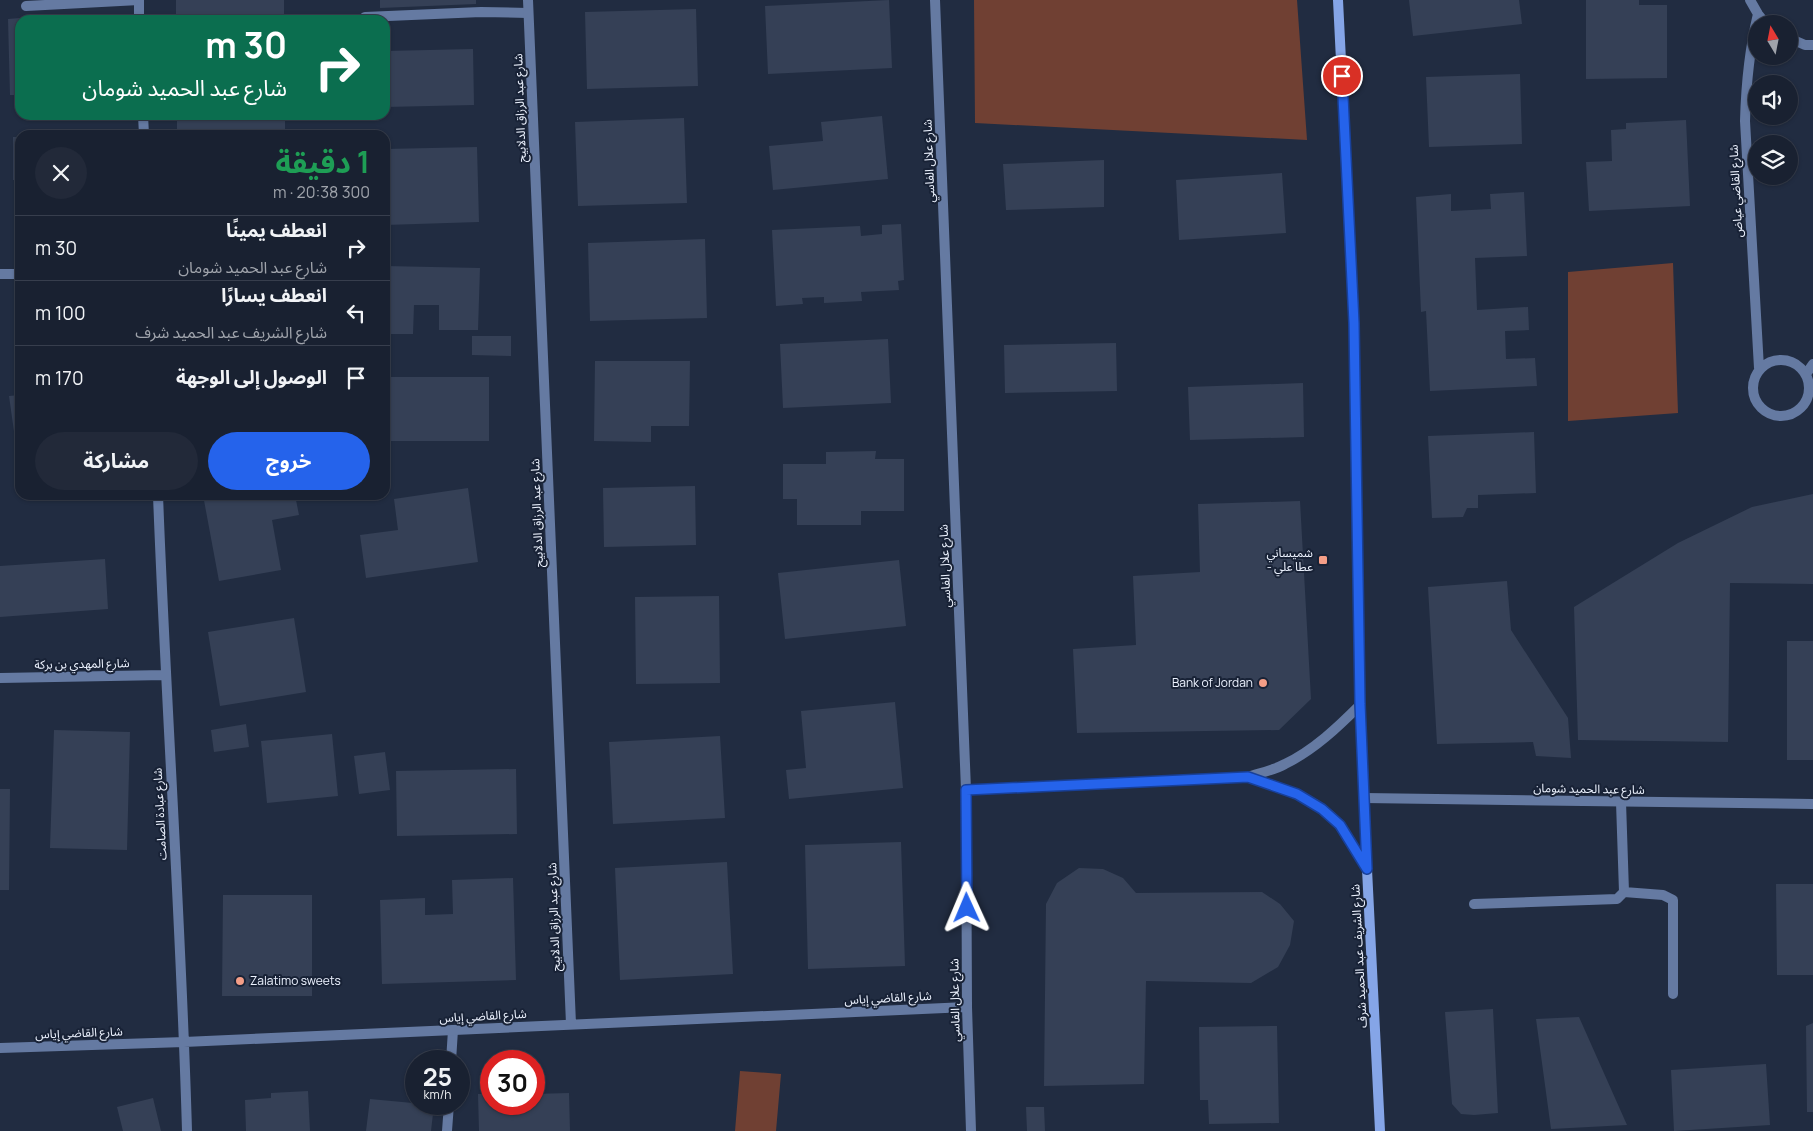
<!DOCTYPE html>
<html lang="ar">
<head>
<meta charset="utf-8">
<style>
	:root { --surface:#192131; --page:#222939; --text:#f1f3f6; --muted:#9fa3ab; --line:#373e4d; --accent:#2563eb }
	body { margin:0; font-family:Manrope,"Noto Sans Arabic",sans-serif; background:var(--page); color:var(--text); direction:rtl; height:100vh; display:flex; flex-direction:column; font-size:19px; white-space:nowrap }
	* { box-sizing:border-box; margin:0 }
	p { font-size:16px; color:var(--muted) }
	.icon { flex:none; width:28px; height:28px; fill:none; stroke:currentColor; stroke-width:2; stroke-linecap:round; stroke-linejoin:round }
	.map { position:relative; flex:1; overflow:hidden; direction:ltr }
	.side { position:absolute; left:15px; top:130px; width:375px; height:370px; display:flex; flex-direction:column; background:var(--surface); border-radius:15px; box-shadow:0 1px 4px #0004,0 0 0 1px var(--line); direction:rtl }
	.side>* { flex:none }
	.hud { position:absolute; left:15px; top:15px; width:375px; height:105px; border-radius:15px; box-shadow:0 1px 4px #0004,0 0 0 1px var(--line); direction:rtl; background:#0b6e4f; color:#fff; overflow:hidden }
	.needle { width:32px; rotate:350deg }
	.buttons { position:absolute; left:1748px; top:15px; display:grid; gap:10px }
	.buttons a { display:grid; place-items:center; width:50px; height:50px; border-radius:50%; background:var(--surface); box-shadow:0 1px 4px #0004,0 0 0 1px var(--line); font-size:25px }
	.speed { position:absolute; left:405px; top:1050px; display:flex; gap:10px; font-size:25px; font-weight:700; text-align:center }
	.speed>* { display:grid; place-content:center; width:65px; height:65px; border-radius:50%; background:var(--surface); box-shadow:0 1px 4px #0004,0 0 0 1px var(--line); line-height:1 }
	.speed small { font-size:12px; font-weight:400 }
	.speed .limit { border:8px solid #d22; background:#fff; color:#111 }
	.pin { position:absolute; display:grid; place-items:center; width:42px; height:42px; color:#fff; margin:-21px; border:2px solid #fff; border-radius:50%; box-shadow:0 1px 5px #0007 }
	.me { position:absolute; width:55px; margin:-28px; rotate:359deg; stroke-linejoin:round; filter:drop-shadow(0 0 4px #0008) }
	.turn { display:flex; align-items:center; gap:18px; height:105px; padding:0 20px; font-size:22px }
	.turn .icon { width:65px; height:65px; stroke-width:2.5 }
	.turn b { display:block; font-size:35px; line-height:42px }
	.round { display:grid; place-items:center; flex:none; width:52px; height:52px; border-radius:26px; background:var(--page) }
	.summary { display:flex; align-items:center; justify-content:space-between; height:85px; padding:0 20px }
	h1 { font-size:30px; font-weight:700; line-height:38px; color:#1e9e55 }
	.primary-button { display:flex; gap:10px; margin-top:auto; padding:10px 20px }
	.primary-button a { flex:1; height:58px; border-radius:30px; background:var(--accent); color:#fff; font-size:20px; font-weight:700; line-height:58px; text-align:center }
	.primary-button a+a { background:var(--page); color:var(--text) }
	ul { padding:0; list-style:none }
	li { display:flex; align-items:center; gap:15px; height:65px; padding:0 20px; border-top:1px solid var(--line) }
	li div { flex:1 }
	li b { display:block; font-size:19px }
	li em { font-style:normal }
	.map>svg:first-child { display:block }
	.green { fill:#704033 }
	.building { fill:#354056 }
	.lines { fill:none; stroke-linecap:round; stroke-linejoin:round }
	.lane { stroke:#657aa2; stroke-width:10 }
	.street { stroke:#657aa2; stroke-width:10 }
	.secondary { stroke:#85a5e7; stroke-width:10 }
	.route-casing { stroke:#184099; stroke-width:12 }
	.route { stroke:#2563eb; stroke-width:9 }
	.poi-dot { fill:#f49e87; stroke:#182236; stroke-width:2 }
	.labels { text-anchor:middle; stroke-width:4; stroke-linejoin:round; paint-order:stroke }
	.street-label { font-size:12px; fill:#edf3ff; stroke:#182236 }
	.poi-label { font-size:12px; fill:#edf3ff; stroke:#182236; text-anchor:end }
</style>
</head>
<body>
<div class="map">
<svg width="1813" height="1131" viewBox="0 0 1813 1131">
	<rect width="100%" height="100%" fill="#212c41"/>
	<!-- green -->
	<path class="green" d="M974 0H1297L1307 140 975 123Z
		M1673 263 1678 413 1568 421V272Z
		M740 1071 781 1074 776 1131H735Z"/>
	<!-- building -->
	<path class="building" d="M176 0H284V20H176Z
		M380 0H476V4L380 8Z
		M889 0 892 68 768 74 765 6Z
		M1409 0H1519L1522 24 1413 36Z
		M1586 0H1639V5H1667V78L1586 79Z
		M696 9 698 86 587 89 585 12Z
		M100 17V20H22V18Z
		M20 18V95H10L8 19Z
		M473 49 474 105 385 107V51Z
		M1520 74 1522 144 1429 147 1426 77Z
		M177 115H285V135H177Z
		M882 116 888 179 773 190 769 146 823 141 821 122Z
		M684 118 687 203 578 206 575 122Z
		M1686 120 1690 206 1589 211 1586 162 1612 161 1611 130 1626 129V123Z
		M13 137H20V180H13Z
		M477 147 479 222 385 225V149Z
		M1104 160V207L1006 210 1003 164Z
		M1282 173 1286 233 1179 240 1176 180Z
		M1524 192 1527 256 1475 258 1477 310 1528 307 1529 330 1505 331 1506 359 1535 358 1537 386 1430 391 1426 311 1421 312 1416 197 1451 194V211L1491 209 1490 194Z
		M901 224 904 280 898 281 899 290 861 292 862 301 824 303V297L802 298 803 304 776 306 772 230 860 226 861 236 882 234V225Z
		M705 239 707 318 590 321 588 243Z
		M385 266 480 268 478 330H439V305H414L413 334H385Z
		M472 336H511V356L472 355Z
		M888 339 891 403 783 408 780 344Z
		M1116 343 1117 391 1005 393 1004 345Z
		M595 361H690L689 426H651V442L594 441Z
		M385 377H489V441H385Z
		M1303 383 1304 437 1190 440 1188 387Z
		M20 395V467H19L9 396Z
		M1534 432 1536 493 1478 495V508H1467L1463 517 1432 518 1428 436Z
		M876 451 875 459H904V511H861V525H797V499H783V464H826V452Z
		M695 486 696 545 604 547 603 488Z
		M468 488 478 562 366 578 360 535 398 530 394 499Z
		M1813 494V584L1730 583 1728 742 1578 740 1574 607 1678 543 1752 507Z
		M203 495H295L299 515 272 520 281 570 219 581Z
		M1300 501 1311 699 1279 730 1077 733 1073 649 1136 645 1133 576 1200 572 1198 504Z
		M105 559 108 609 0 617V566Z
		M899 560 906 626 785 639 778 573Z
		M1507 581 1511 630 1568 718 1571 758 1536 756 1533 742 1437 744 1428 587Z
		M719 596 720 683 636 684 635 597Z
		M294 618 306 692 220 706 208 632Z
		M1787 641H1813V760H1787Z
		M895 702 903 788 789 799 786 770 806 768 801 711Z
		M246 724 249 747 214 752 211 730Z
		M54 730 130 732 127 850 50 848Z
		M332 734 338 796 267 803 261 741Z
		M720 736 725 818 613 824 609 742Z
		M385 752 390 790 359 794 354 756Z
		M516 769 517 834 397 836 396 771Z
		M0 789H10L9 890H0Z
		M901 842 905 966 808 969 805 845Z
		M727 862 733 974 620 980 615 868Z
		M1079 868 1103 869 1123 878 1136 893 1262 892 1280 904 1294 921 1290 945 1278 967 1251 983 1146 981 1144 1084 1044 1086 1046 904 1057 883Z
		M513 878 516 980 382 984 380 900 425 898V915L453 914 452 880Z
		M1776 884H1813V975H1777Z
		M223 895H312V996H222Z
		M1493 1009 1498 1113 1474 1115 1461 1114 1452 1104 1445 1012Z
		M1579 1017 1627 1125 1551 1129 1536 1019Z
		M1813 1023V1112H1807L1806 1026Z
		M1277 1026 1279 1123 1209 1124 1208 1100H1200L1199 1027Z
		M1766 1064 1770 1125 1674 1131 1671 1070Z
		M308 1091 310 1131H246L245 1100 271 1098V1093Z
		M569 1093 570 1131H479L478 1094H491V1104H534V1094Z
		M153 1098 161 1131H123L117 1107Z
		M370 1099 434 1105 431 1131H366Z
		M1026 1107H1044L1045 1131H1027Z"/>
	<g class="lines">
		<!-- lane -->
		<path class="lane" d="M26 6 139 0
			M365 17 481 12 528 13
			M1806 374 1813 364
			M1624 892 1663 895 1673 900V994
			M1474 904 1617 899 1624 892 1621 802
			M451 1061 453 1030
			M447 1131 449 1104"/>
		<!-- street -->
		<path class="street" d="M139 0V20
			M528 0 571 1024
			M935 0 966 790 967 1007 971 1131
			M1750 0 1758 14 1766 24
			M1758 14C1749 51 1746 83 1745 121L1759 368
			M1789 38 1805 45H1813
			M143 115 144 135
			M0 274H20
			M1753 388a28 28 0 1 1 56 0a28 28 0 1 1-56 0Z
			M158 495C166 707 181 919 187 1131
			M0 678 165 675
			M1248 777C1280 788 1319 798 1340 826 1350 839 1358 855 1367 869
			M966 790 1248 777C1260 773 1274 770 1285 764 1314 750 1338 727 1360 705
			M1364 798 1813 804
			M0 1048 184 1042 967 1007"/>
		<!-- secondary -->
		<path class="secondary" d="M1338 0 1354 323 1360 705 1367 869 1380 1131"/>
	</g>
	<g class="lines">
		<defs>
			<path id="route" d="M967 908 966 790 1248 777 1297 794 1322 809 1340 825 1367 869 1360 704 1354 323 1342 76"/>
		</defs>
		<!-- route casing -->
		<use href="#route" class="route-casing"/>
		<!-- route -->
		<use href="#route" class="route"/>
	</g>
	<!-- markers -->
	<g class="poi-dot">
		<rect x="1318" y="555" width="10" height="10" rx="2.5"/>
		<circle cx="1263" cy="683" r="5"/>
		<circle cx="240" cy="981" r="5"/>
	</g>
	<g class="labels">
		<!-- street labels -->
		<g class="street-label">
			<text transform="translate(520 108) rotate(-92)" y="4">شارع عبد الرزاق الدلابيح</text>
			<text transform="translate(929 161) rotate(-92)" y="4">شارع علال الفاسي</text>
			<text transform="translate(1736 191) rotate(-93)" y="4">شارع القاضي عياض</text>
			<text transform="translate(537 513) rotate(-92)" y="4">شارع عبد الرزاق الدلابيح</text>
			<text transform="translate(945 566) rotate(-92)" y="4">شارع علال الفاسي</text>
			<text transform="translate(82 664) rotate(-1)" y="4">شارع المهدي بن بركة</text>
			<text transform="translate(1589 789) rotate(1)" y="4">شارع عبد الحميد شومان</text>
			<text transform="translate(160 814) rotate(-93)" y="4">شارع عبادة الصامت</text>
			<text transform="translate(554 917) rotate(-92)" y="4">شارع عبد الرزاق الدلابيح</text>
			<text transform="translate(1359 956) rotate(-93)" y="4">شارع الشريف عبد الحميد شرف</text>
			<text transform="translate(888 998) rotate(-3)" y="4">شارع القاضي إياس</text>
			<text transform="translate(955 1000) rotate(-91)" y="4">شارع علال الفاسي</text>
			<text transform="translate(483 1016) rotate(-3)" y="4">شارع القاضي إياس</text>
			<text transform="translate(79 1033) rotate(-2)" y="4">شارع القاضي إياس</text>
		</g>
		<!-- poi labels -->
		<g class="poi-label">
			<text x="1313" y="557">شميساني<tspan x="1313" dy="14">- عطا علي</tspan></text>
			<text x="1253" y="687">Bank of Jordan</text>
			<text x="250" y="985" text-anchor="start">Zalatimo sweets</text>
		</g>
	</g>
</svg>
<div class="buttons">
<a><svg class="needle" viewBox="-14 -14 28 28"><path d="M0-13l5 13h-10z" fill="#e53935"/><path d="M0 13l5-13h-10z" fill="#9fa3ab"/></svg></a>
<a><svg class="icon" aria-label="sound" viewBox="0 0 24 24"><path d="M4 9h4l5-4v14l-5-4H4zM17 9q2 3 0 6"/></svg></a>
<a><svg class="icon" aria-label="layers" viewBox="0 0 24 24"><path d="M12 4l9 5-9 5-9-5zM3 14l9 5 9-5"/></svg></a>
</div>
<div class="speed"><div>25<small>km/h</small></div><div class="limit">30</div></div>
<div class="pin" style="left:1342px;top:76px;background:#d93025"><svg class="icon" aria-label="arrive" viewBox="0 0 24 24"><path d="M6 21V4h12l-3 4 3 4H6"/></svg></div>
<svg class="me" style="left:967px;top:908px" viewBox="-20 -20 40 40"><path d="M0-17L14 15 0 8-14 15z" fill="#2563eb" stroke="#fff" stroke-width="4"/></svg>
<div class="hud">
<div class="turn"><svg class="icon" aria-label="right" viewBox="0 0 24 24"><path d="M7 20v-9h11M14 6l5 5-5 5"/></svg><div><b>30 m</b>شارع عبد الحميد شومان</div></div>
</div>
<section class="side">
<div class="summary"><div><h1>1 دقيقة</h1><p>300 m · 20:38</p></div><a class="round"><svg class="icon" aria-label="close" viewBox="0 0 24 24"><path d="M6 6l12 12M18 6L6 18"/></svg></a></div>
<ul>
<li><svg class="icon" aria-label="right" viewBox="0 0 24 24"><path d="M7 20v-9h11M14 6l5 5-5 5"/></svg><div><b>انعطف يمينًا</b><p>شارع عبد الحميد شومان</p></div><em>30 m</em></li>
<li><svg class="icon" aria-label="left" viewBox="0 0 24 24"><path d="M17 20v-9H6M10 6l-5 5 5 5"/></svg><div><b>انعطف يسارًا</b><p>شارع الشريف عبد الحميد شرف</p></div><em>100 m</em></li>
<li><svg class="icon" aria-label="arrive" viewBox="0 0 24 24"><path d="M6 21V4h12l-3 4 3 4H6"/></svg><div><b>الوصول إلى الوجهة</b></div><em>170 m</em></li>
</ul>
<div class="primary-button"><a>خروج</a><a>مشاركة</a></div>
</section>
</div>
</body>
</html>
